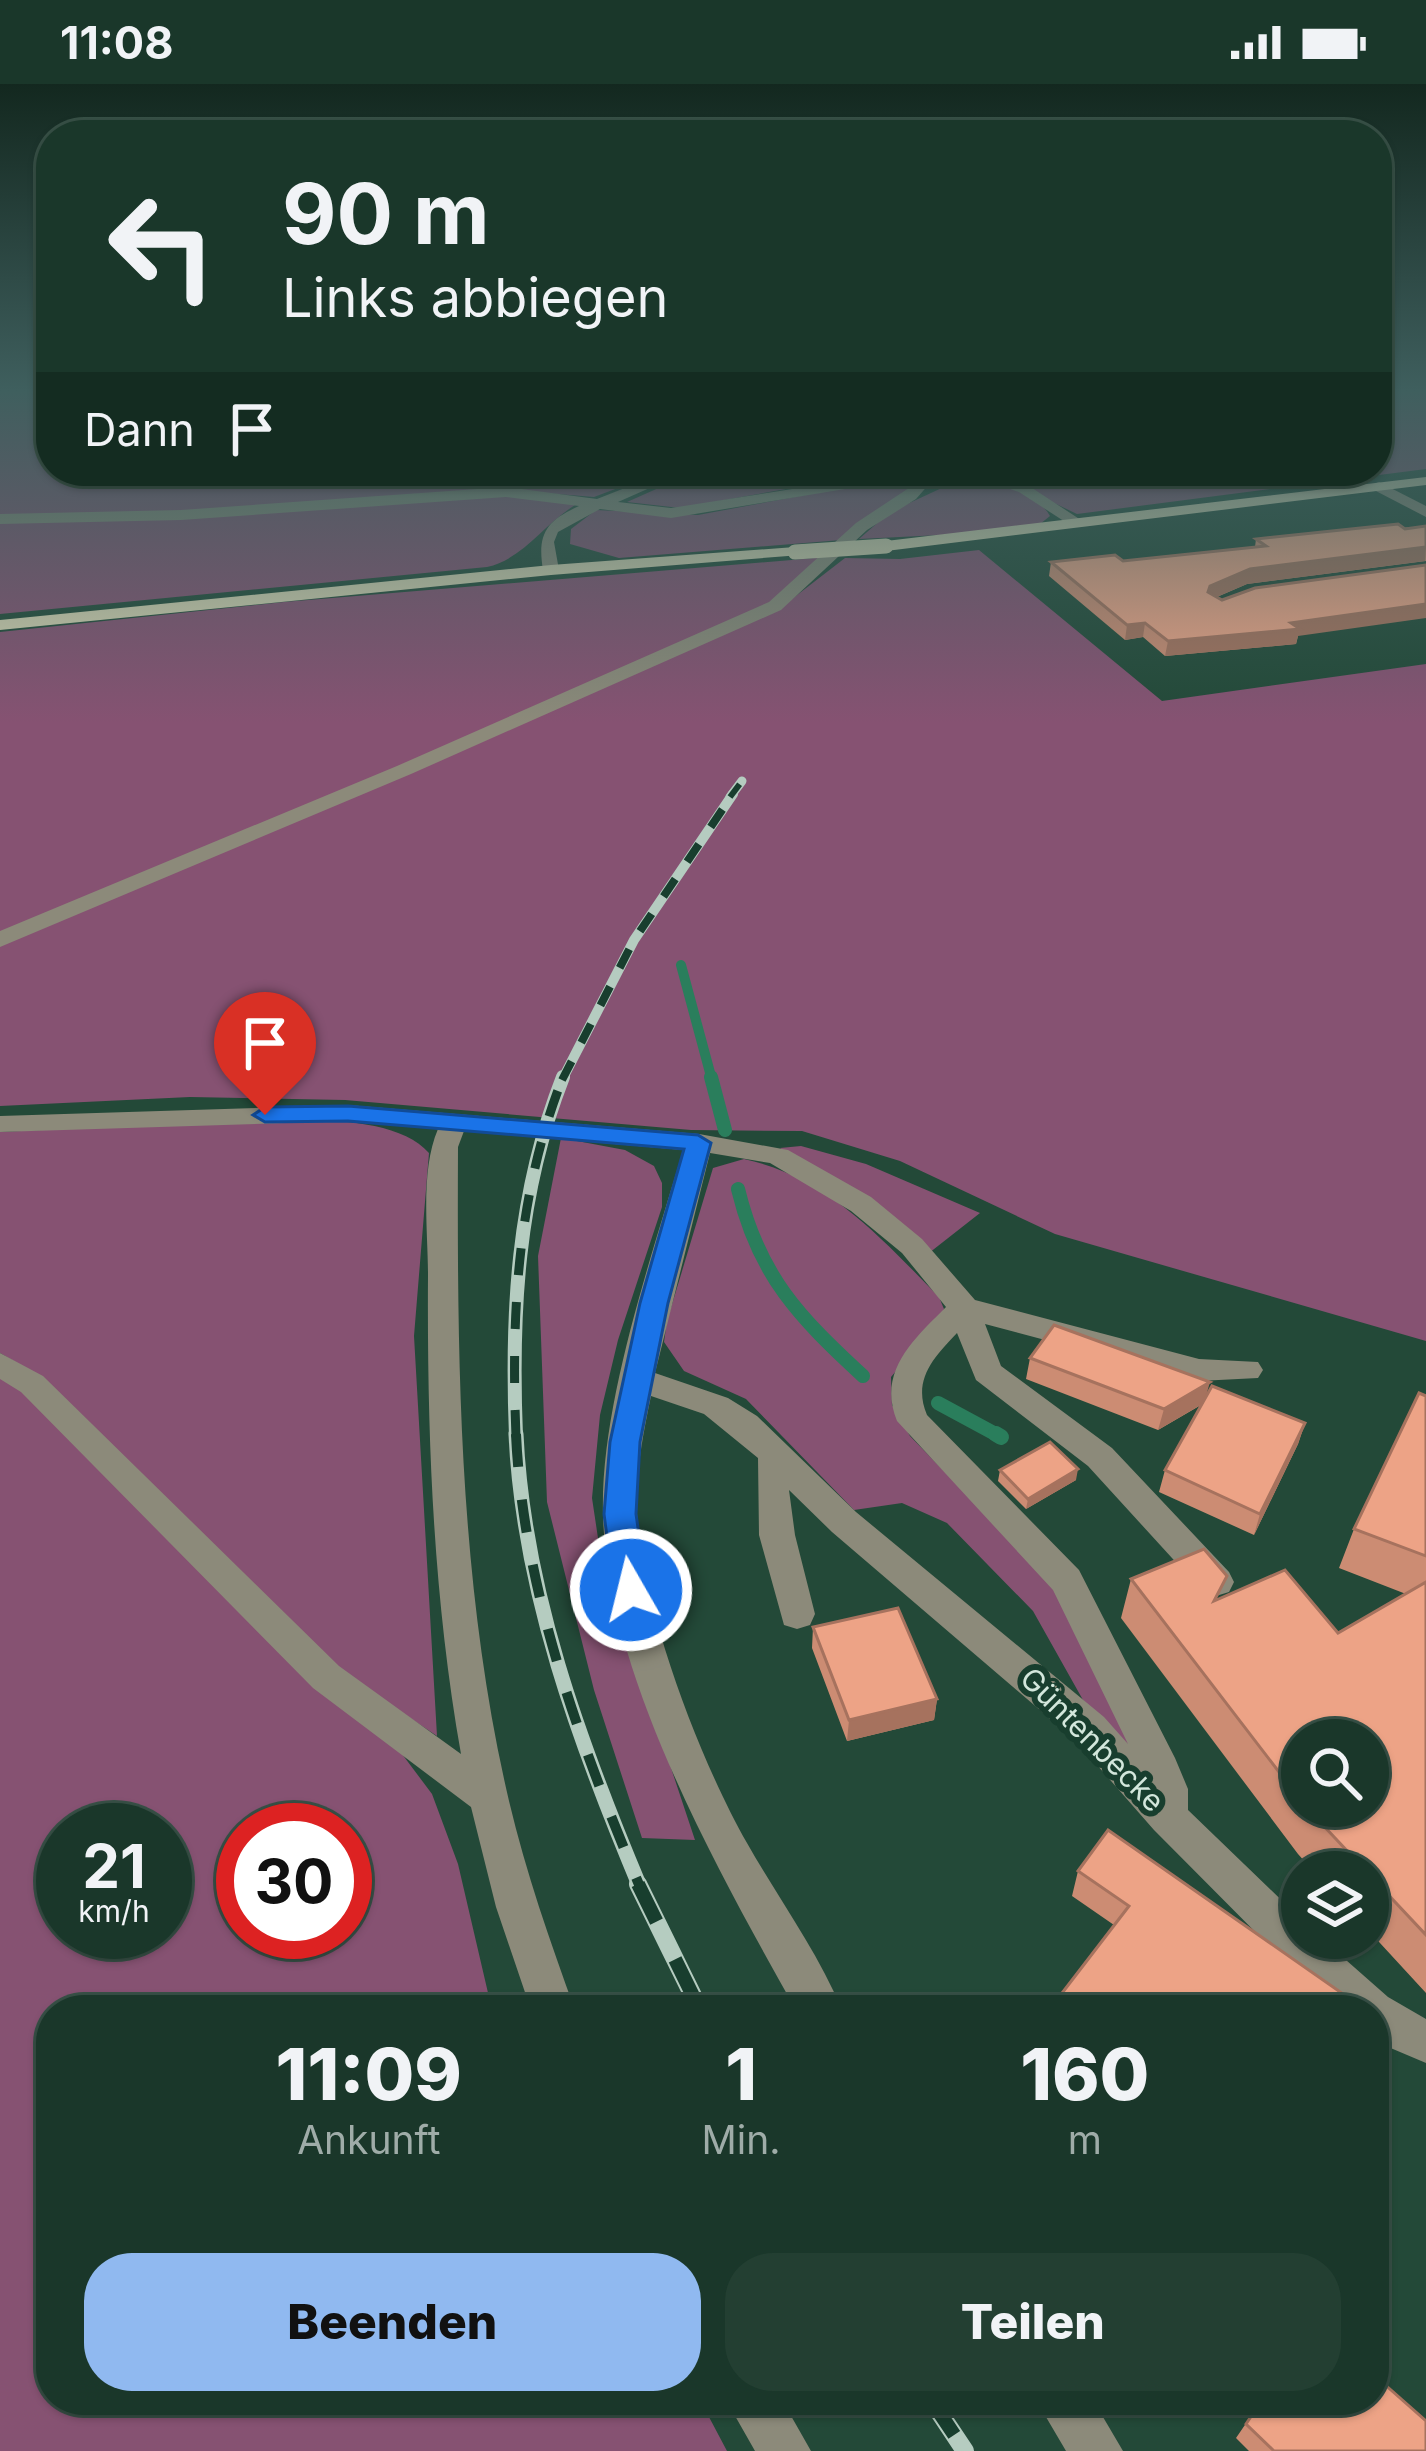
<!DOCTYPE html>
<html lang="de">
<head>
<meta charset="utf-8">
<style>
	:root { --surface:#1a372a; --page:#233f32; --text:#f1f3f6; --muted:#9faca8; --line:#385147; --accent:#90b9f0 }
	body { margin:0; font-family:Inter,sans-serif; background:var(--page); color:var(--text); height:100vh; display:flex; flex-direction:column; font-size:45px; white-space:nowrap }
	* { box-sizing:border-box; margin:0 }
	p { font-size:39px; color:var(--muted) }
	.icon { flex:none; width:66px; height:66px; fill:none; stroke:currentColor; stroke-width:2; stroke-linecap:round; stroke-linejoin:round }
	.map { position:relative; flex:1; overflow:hidden }
	.details { position:absolute; left:36px; top:1911px; width:1353px; height:420px; display:flex; flex-direction:column; background:var(--surface); border-radius:48px; box-shadow:0 3px 9px #0004,0 0 0 3px var(--line) }
	.details>* { flex:none }
	.top-card { position:absolute; left:36px; top:36px; width:1356px; height:366px; border-radius:48px; box-shadow:0 3px 9px #0004,0 0 0 3px var(--line); background:#1a372a; color:var(--text); overflow:hidden }
	.buttons { position:absolute; left:1281px; top:1635px; display:grid; gap:24px }
	.buttons a { display:grid; place-items:center; width:108px; height:108px; border-radius:50%; background:var(--surface); box-shadow:0 3px 9px #0004,0 0 0 3px var(--line); font-size:60px }
	.speed { position:absolute; left:36px; top:1719px; display:flex; gap:24px; font-size:60px; font-weight:700; text-align:center }
	.speed>* { display:grid; place-content:center; width:156px; height:156px; border-radius:50%; background:var(--surface); box-shadow:0 3px 9px #0004,0 0 0 3px var(--line); line-height:1 }
	.speed small { font-size:30px; font-weight:400 }
	.speed .limit { border:18px solid #d22; background:#fff; color:#111 }
	.pin { position:absolute; display:grid; place-items:center; width:102px; height:102px; color:#fff; margin:-123px -51px; border-radius:50% 50% 50% 0; rotate:-45deg; box-shadow:0 0 12px #0007 }
	.pin .icon { rotate:45deg }
	.me { position:absolute; width:132px; margin:-66px; rotate:352deg; stroke-linejoin:round; filter:drop-shadow(0 0 9px #0008) }
	.turn { display:flex; align-items:center; gap:42px; height:252px; padding:0 48px; font-size:54px }
	.turn .icon { width:156px; height:156px; stroke-width:2.5 }
	.turn b { display:block; font-size:84px; line-height:102px }
	.then { display:flex; align-items:center; height:114px; padding:0 48px; background:#0003; gap:24px; font-size:45px }
	.eta { display:flex; justify-content:space-evenly; align-items:center; height:204px; text-align:center }
	.eta b { font-size:72px; font-weight:800; line-height:84px }
	.action { display:flex; gap:24px; margin-top:auto; padding:24px 48px }
	.action a { flex:1; height:138px; border-radius:48px; background:var(--accent); color:#111; font-size:48px; font-weight:800; line-height:138px; text-align:center }
	.action a+a { background:var(--page); color:var(--text) }
	.status { display:flex; justify-content:space-between; align-items:center; height:84px; padding:0 60px; background:var(--surface); direction:ltr }
	.status svg { height:33px; fill:currentColor }
	.map>svg:first-child { display:block }
	.green { fill:#865272; fill-rule:evenodd }
	.lines { fill:none; stroke-linecap:round; stroke-linejoin:round }
	.stream-far2 { stroke:#2a7e5c; stroke-width:10 }
	.stream-far1 { stroke:#2a7e5c; stroke-width:14 }
	.stream { stroke:#2a7e5c; stroke-width:16 }
	.minor { fill:#8c8a7a; fill-rule:evenodd }
	.major { fill:#d7d3b2; fill-rule:evenodd }
	.rail-far4-casing { stroke:#b5ccc0; stroke-width:9 }
	.rail-far3-casing { stroke:#b5ccc0; stroke-width:10 }
	.rail-far2-casing { stroke:#b5ccc0; stroke-width:14 }
	.rail-far1-casing { stroke:#b5ccc0; stroke-width:15 }
	.rail-casing { stroke:#b5ccc0; stroke-width:18 }
	.rail-far4 { stroke:#183e2e; stroke-width:6; stroke-dasharray:16; stroke-linecap:butt }
	.rail-far3 { stroke:#183e2e; stroke-width:8; stroke-dasharray:21; stroke-linecap:butt }
	.rail-far2 { stroke:#183e2e; stroke-width:9; stroke-dasharray:27; stroke-linecap:butt }
	.rail-far1 { stroke:#183e2e; stroke-width:10; stroke-dasharray:33; stroke-linecap:butt }
	.rail { stroke:#183e2e; stroke-width:14; stroke-dasharray:42; stroke-linecap:butt }
	.major-bridge { stroke:#d7d3b2; stroke-width:15 }
	.wall { fill:#cc8c73; fill-rule:evenodd }
	.shaded-wall { fill:#a6725e }
	.building { fill:#eda386; stroke:#a6725e; stroke-width:3 }
	.route { fill:#1a73e8; stroke:#114b97; stroke-width:3 }
	.labels { text-anchor:middle; stroke-width:12; stroke-linejoin:round; paint-order:stroke }
	.street-label { font-size:30px; fill:#d3e7dc; stroke:#183e2e }
</style>
</head>
<body>
<div class="status"><b>11:08</b><svg viewBox="0 0 49 12"><path d="M0 12V9h3v3zM5 12V6h3v6zM10 12V3h3v9zM15 12V0h3v12zM26 1h20v11H26zM47 4h2v5h-2z"/></svg></div>
<div class="map">
<svg width="1426" height="2367" viewBox="0 0 1426 2367">
	<rect width="100%" height="100%" fill="#234938"/>
	<!-- green -->
	<path class="green" d="M0 308H51V387H663L594 413 508 406 183 429 43 432 36 436 179 433 507 410 554 414 575 421C543 441 523 475 487 483L0 530Z
		M1377 308H1426V385L1077 430 996 391 1001 387H1377Z
		M697 387H991L842 395 680 424 627 418Z
		M959 396C992 396 1033 403 1050 432L1040 440 961 450 859 455 890 428Z
		M908 399 912 402 841 456 619 474 570 460 571 445 596 426 698 431 854 402Z
		M979 466 1162 617 1426 580V1257L1055 1150 900 1077 802 1047 691 1046 345 1016 190 1013 0 1022V860L779 525 845 474 900 475Z
		M827 473 769 519 400 684 0 852V548L284 518Z
		M192 1039C252 1039 388 1021 429 1069L414 1252 437 1652 335 1584 41 1293 0 1269V1048Z
		M561 1054 625 1066 654 1082 662 1099V1123L618 1256 600 1331 592 1414 601 1474 695 1756 642 1754 594 1606 547 1418 538 1172Z
		M801 1062 866 1080 980 1129 929 1169C878 1117 841 1099 780 1064Z
		M744 1075C828 1093 881 1154 939 1213L944 1225 939 1236 891 1293 892 1321 910 1352 1057 1504 1135 1671 1083 1616 1033 1527 947 1439 902 1419 854 1426 746 1315 684 1287 664 1258 667 1237 713 1084Z
		M0 1292 21 1305 393 1658 432 1710 458 1780 492 1926H51V2316H700L727 2367H0ZM63 1746H165V1848H63ZM243 1746H345V1848H243Z"/>
	<g class="lines">
		<!-- stream-far2 -->
		<path class="stream-far2" d="M681 881 712 996"/>
		<!-- stream-far1 -->
		<path class="stream-far1" d="M711 993 725 1046
			M738 1105C759 1192 799 1233 863 1292
			M938 1319 1001 1353"/>
		<!-- stream -->
		<path class="stream" d="M996 1350 1001 1353"/>
		<!-- minor -->
		<path class="minor" d="M668 387H688L618 418 671 424 863 394 990 388 1029 402 1087 440 1073 443 1019 408 988 397 930 399 916 415 867 446 781 526 411 690 0 863V847L397 682 769 518 856 439 915 400 863 402 671 434 600 425 558 448 554 458 559 486 551 491 543 486C537 450 546 437 579 422L506 413 181 436 0 440V430L181 426 506 403 597 415Z
			M1379 398 1426 422V433L1374 406V400Z
			M348 1021 699 1050 788 1066 871 1113 922 1155 975 1216 1199 1275 1258 1278 1263 1286 1258 1294 1199 1297 985 1240 1001 1282 1112 1364 1229 1488 1234 1498 1229 1508 1216 1512 1203 1508 1088 1382 976 1296 957 1249C934 1273 912 1296 927 1331L1079 1486 1175 1674 1188 1705V1726L1302 1836V1854H1321L1388 1913 1426 1935V1979L1374 1957V1926H1335L1323 1916 1154 1746 1076 1657 832 1448 789 1406 795 1451 815 1530 810 1541 797 1545 784 1541 759 1451 758 1374 704 1330 651 1312C643 1350 635 1391 637 1430 642 1524 700 1677 747 1759 778 1814 818 1868 842 1926H796C719 1789 606 1589 603 1430 600 1320 652 1172 683 1066L464 1047 458 1063C457 1282 459 1503 509 1717 526 1789 550 1857 575 1926H531L496 1823 471 1723 313 1604 21 1308 0 1295V1269L43 1292 339 1582 461 1670C433 1512 427 1352 428 1191 428 1146 420 1087 438 1045L348 1037 0 1048V1032ZM710 1069 770 1079 851 1127 902 1169 946 1223C913 1256 877 1288 897 1337L1053 1506 1128 1660 1104 1633 856 1428 757 1332 728 1314 655 1289Z
			M726 2316H782L811 2367H755Z
			M1036 2316H1093L1123 2367H1066Z"/>
		<!-- major -->
		<path class="major" d="M1426 393V401L886 467 878 462 886 457Z
			M795 463 803 468 801 471 551 491 0 546V536L551 481Z"/>
		<defs>
			<path id="rail-far4" d="M730 713 742 697"/>
			<path id="rail-far3" d="M562 996 634 856 733 710"/>
			<path id="rail-far2" d="M516 1353C511 1230 517 1110 563 993"/>
			<path id="rail-far1" d="M516 1350C523 1506 580 1660 640 1803"/>
			<path id="rail" d="M638 1800 700 1926
				M931 2316 965 2367"/>
		</defs>
		<!-- rail-far4 casing -->
		<use href="#rail-far4" class="rail-far4-casing"/>
		<!-- rail-far3 casing -->
		<use href="#rail-far3" class="rail-far3-casing"/>
		<!-- rail-far2 casing -->
		<use href="#rail-far2" class="rail-far2-casing"/>
		<!-- rail-far1 casing -->
		<use href="#rail-far1" class="rail-far1-casing"/>
		<!-- rail casing -->
		<use href="#rail" class="rail-casing"/>
		<!-- rail-far4 -->
		<use href="#rail-far4" class="rail-far4"/>
		<!-- rail-far3 -->
		<use href="#rail-far3" class="rail-far3"/>
		<!-- rail-far2 -->
		<use href="#rail-far2" class="rail-far2"/>
		<!-- rail-far1 -->
		<use href="#rail-far1" class="rail-far1"/>
		<!-- rail -->
		<use href="#rail" class="rail"/>
		<!-- major-bridge -->
		<path class="major-bridge" d="M795 468 886 462"/>
	</g>
	<!-- wall -->
	<path class="wall" d="M1426 442V477L1247 500 1217 513 1298 552 1296 560 1165 572 1143 553 1125 556 1049 492 1051 478 1123 477 1255 463 1256 455Z
		M1030 1274 1206 1314 1305 1339 1298 1360 1254 1451 1159 1408 1165 1386 1201 1321 1158 1346 1026 1295Z
		M1426 1312V1909L1368 1846V1788H1314L1298 1770 1121 1534 1131 1495 1220 1515 1338 1549 1406 1510 1339 1484 1354 1445ZM1302 1656 1368 1722H1302Z
		M1000 1386 1076 1396 1026 1425 998 1397Z
		M813 1543 937 1615 934 1636 847 1657 812 1564Z
		M1078 1787 1366 1926 1114 1841 1072 1812Z
		M1262 2316 1426 2367H1249L1236 2354Z"/>
	<!-- shaded-wall -->
	<path class="shaded-wall" d="M1426 463 1425 477 1247 500 1207 517 1205 522 1210 502 1250 485Z
		M1426 520V534L1298 552 1296 560 1165 572 1168 557Z
		M1145 539 1143 553 1125 556 1127 541Z
		M1210 1298 1204 1319 1158 1346 1164 1325Z
		M1305 1339 1298 1360 1254 1451 1260 1430Z
		M1078 1385 1076 1396 1026 1425 1028 1415Z
		M937 1615 934 1636 847 1657 849 1636Z"/>
	<!-- building -->
	<path class="building" d="M1398 440 1405 445 1426 442V463L1250 485 1210 502 1208 508 1222 516 1255 504 1426 481V520L1291 539 1300 545 1168 557 1145 539 1127 541 1051 478 1115 471 1123 477 1266 462 1256 455Z
		M1054 1241 1210 1298 1164 1325 1030 1274Z
		M1212 1302 1305 1339 1260 1430 1165 1386Z
		M1419 1309 1426 1312V1472L1354 1445Z
		M1050 1358 1078 1385 1028 1415 1000 1386Z
		M1204 1465 1227 1492 1214 1517 1285 1486 1338 1549 1426 1498V1851L1305 1722H1368V1656H1302V1718L1131 1495Z
		M898 1524 937 1615 849 1636 813 1543Z
		M1108 1746 1366 1926H1049L1129 1822 1078 1787Z
		M1374 2291 1426 2337V2367H1274L1246 2340 1262 2316H1374Z"/>
	<!-- sky -->
	<linearGradient id="sky" x2="0" y2="1"><stop stop-color="#13281f"/><stop offset="0.48" stop-color="#3f5f5e"/><stop offset="1" stop-color="#3f5f5e" stop-opacity="0"/></linearGradient>
	<rect width="1426" height="639" fill="url(#sky)"/>
	<!-- route -->
	<path class="route" d="M348 1022 698 1051 711 1059 668 1219 640 1358 636 1430 647 1506 642 1515 631 1519 619 1515 614 1506 604 1430 610 1358 640 1219 684 1065 348 1037 265 1038 253 1031 265 1023Z"/>
	<g class="labels">
		<!-- street labels -->
		<g class="street-label">
			<text transform="translate(1092 1656) rotate(45)" y="10">Güntenbecke</text>
		</g>
	</g>
</svg>
<div class="buttons">
<a><svg class="icon" aria-label="search" viewBox="0 0 24 24"><circle cx="10" cy="10" r="6"/><path d="M15 15l6 6"/></svg></a>
<a><svg class="icon" aria-label="layers" viewBox="0 0 24 24"><path d="M12 4l9 5-9 5-9-5zM3 14l9 5 9-5"/></svg></a>
</div>
<div class="speed"><div>21<small>km/h</small></div><div class="limit">30</div></div>
<div class="pin" style="left:265px;top:1031px;background:#d93025"><svg class="icon" aria-label="arrive" viewBox="0 0 24 24"><path d="M6 21V4h12l-3 4 3 4H6"/></svg></div>
<svg class="me" style="left:631px;top:1506px" viewBox="-20 -20 40 40"><circle r="17" fill="#1a73e8" stroke="#fff" stroke-width="3"/><path d="M0-11L8 9 0 5-8 9z" fill="#fff"/></svg>
<div class="top-card">
<div class="turn"><svg class="icon" aria-label="left" viewBox="0 0 24 24"><path d="M17 20v-9H6M10 6l-5 5 5 5"/></svg><div><b>90 m</b>Links abbiegen</div></div>
<div class="then">Dann<svg class="icon" aria-label="arrive" viewBox="0 0 24 24"><path d="M6 21V4h12l-3 4 3 4H6"/></svg></div>
</div>
<section class="details">
<div class="eta">
<div><b>11:09</b><p>Ankunft</p></div>
<div><b>1</b><p>Min.</p></div>
<div><b>160</b><p>m</p></div>
</div>
<div class="action"><a>Beenden</a><a>Teilen</a></div>
</section>
</div>
</body>
</html>
